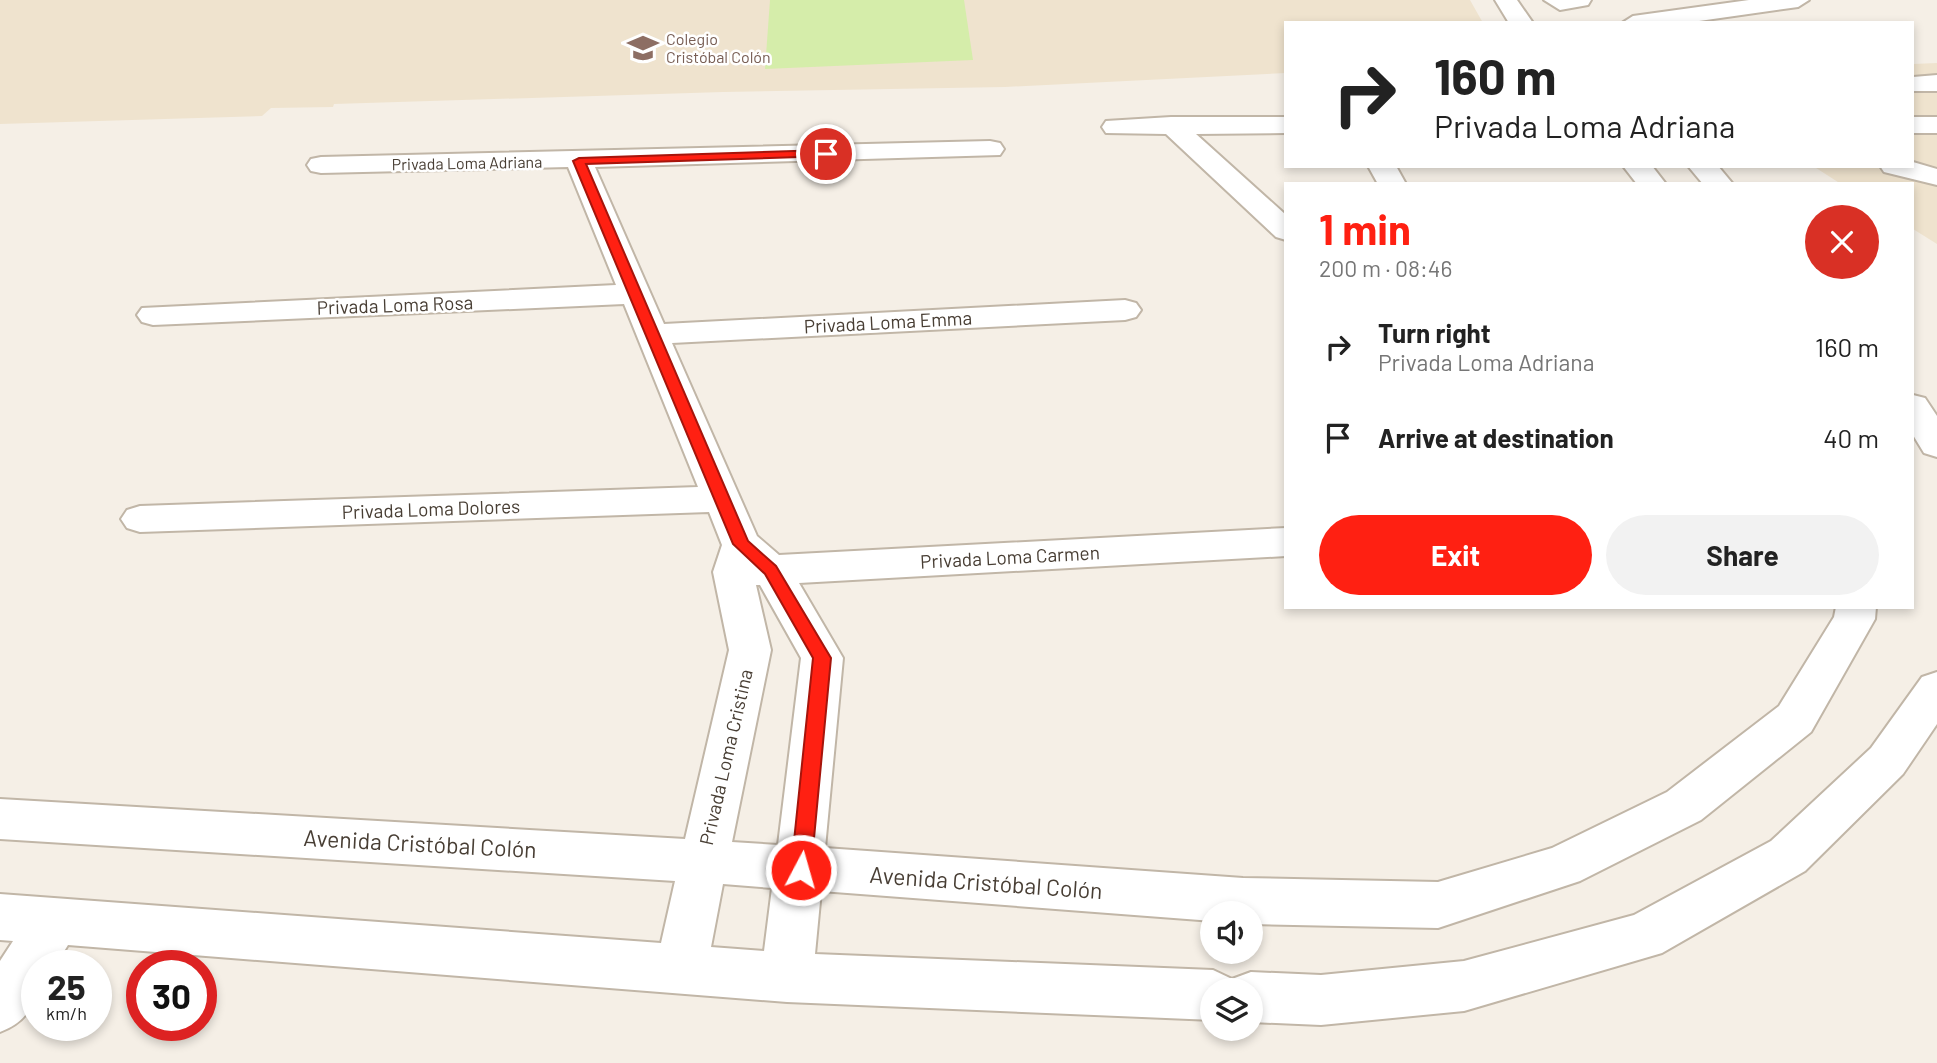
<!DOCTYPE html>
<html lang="en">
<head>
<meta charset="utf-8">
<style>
	:root { --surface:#fff; --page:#f2f2f2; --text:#222; --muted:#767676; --accent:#ff2012 }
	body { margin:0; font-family:Barlow,sans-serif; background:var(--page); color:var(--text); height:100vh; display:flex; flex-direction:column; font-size:26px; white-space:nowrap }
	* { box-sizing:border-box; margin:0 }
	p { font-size:23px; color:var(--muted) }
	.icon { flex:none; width:38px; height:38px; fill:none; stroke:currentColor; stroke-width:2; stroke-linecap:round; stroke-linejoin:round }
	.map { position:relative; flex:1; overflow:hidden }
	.drawer { position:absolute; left:1284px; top:182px; width:630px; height:427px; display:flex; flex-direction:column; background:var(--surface); border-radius:0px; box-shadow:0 4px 10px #0003 }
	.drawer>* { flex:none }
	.guide { position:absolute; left:1284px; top:21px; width:630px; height:147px; border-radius:0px; box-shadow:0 4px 10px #0003; background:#fff; color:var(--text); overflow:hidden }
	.buttons { position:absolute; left:1200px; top:901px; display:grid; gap:14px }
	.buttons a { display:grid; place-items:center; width:63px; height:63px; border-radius:50%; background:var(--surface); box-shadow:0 4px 10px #0003; font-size:35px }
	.speed { position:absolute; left:21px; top:950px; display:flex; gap:14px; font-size:35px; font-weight:700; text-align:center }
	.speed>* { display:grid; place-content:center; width:91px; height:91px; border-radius:50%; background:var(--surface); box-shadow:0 4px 10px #0003; line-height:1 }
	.speed small { font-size:18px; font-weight:400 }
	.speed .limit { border:10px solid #d22; background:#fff; color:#111 }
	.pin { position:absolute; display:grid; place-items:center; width:60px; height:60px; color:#fff; margin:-30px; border:4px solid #fff; border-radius:50%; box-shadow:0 2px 7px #0007 }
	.me { position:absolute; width:77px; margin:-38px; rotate:6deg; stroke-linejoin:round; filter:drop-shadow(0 0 5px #0008) }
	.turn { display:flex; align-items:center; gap:24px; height:147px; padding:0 35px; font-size:32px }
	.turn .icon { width:91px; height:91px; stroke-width:2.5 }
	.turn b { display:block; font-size:49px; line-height:60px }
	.round { display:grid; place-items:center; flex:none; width:74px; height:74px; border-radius:37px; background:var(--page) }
	.headline { display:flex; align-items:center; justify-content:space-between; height:119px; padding:0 35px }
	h1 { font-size:42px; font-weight:700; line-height:52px; color:var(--accent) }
	.action { display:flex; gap:14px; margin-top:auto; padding:14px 35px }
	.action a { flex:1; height:80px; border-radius:42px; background:var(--accent); color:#fff; font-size:28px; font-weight:700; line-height:80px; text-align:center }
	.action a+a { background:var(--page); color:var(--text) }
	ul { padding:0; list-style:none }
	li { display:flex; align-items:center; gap:21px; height:91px; padding:0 35px }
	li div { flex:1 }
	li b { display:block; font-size:26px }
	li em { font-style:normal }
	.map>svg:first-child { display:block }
	.education { fill:#efe3ce }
	.green { fill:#d5edaa }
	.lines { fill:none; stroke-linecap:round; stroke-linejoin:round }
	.minor-casing { stroke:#c1b6a7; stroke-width:4 }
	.minor { fill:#fff; fill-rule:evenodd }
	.route { fill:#ff2012; stroke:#a6150c; stroke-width:2 }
	.labels { text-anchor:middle; stroke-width:5; stroke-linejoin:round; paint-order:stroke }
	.far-education-label { font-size:16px; fill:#785e54; stroke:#fff; text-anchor:start }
	.far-street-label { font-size:16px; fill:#483e34; stroke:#fff }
	.street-label { font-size:19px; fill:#483e34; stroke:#fff }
	.near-street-label { font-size:23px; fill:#483e34; stroke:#fff }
</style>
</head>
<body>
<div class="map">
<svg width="1937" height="1063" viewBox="0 0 1937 1063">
	<rect width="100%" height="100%" fill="#f5efe6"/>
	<!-- education -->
	<path class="education" d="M0 0H1470L1483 23H1286V73L1005 87 723 92 334 104 333 107 271 108 262 116 0 124Z
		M1937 63V244L1913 229V184H1841L1813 166H1913V64Z"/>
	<!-- green -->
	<path class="green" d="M770 0H964L973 60 765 69Z"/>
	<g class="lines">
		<defs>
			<path id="minor" d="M1495 0H1517L1533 23H1509Z
				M1544 0H1591L1588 5 1560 10Z
				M1749 0H1809L1798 7 1685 23H1622L1633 16Z
				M1937 75V91H1913V77Z
				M1171 117H1286V133L1196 134 1286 215V240L1276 237 1166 134 1106 133 1102 127 1106 121Z
				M1913 117H1937V133H1913Z
				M990 141 1000 143 1004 149 1000 155 595 167 664 324 1125 300 1136 303 1141 310 1136 317 1125 320 672 343 757 536 779 555 1286 528V556L799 583 843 658 825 848 1243 878 1438 882 1552 848 1667 792 1779 706 1834 617 1836 607H1876L1875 619 1811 732 1701 820 1580 881 1438 928 1251 924V914H1213V921L821 891 815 954 1213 970 1232 979 1251 972 1321 975 1464 961 1634 915 1771 841 1871 748 1922 677 1937 672V724L1903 774 1805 871 1662 953 1464 1011 1321 1025 1251 1022V990H1213V1020L787 1002 68 945 55 966H37C37 999 33 1019 0 1032V961L13 941 0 940V894L661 943 675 881 0 839V799L685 839 729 650 713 572 722 545 709 512 140 532 127 528 121 519 127 510 140 506 698 487 624 304 153 325 142 322 137 315 142 308 616 285 568 167 321 173 311 171 307 165 311 159 321 157ZM756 585H760L801 658 778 845 732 842 771 650ZM723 884 772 888 764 951 711 947Z
				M1913 162 1937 169V185L1884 172 1880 166H1913Z
				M1368 166H1396L1406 184H1378Z
				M1623 166H1652L1666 184H1637Z
				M1688 166H1718L1733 184H1703Z
				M1913 395 1925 398 1937 416V457L1924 453 1913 435Z"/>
		</defs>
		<!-- minor casing -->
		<use href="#minor" class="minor-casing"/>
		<!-- minor -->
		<use href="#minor" class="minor"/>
	</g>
	<!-- route -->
	<path class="route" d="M826 150 830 151V156L586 164 748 541 776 566 831 658 811 870 808 877 801 879 794 877 791 870 813 658 765 574 733 544 573 161 579 158Z"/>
	<!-- icons -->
	<defs>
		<symbol id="school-bare" viewBox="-9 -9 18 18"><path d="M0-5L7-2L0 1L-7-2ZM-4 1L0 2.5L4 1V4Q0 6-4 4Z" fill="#8d6e63" stroke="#fff" stroke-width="2.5" paint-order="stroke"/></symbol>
	</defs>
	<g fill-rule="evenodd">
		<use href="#school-bare" x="621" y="26" width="44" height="44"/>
	</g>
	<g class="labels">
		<!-- far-education labels -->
		<g class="far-education-label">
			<text x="666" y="45">Colegio<tspan x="666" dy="18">Cristóbal Colón</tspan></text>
		</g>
		<!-- far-street labels -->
		<g class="far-street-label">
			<text transform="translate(467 163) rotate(-1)" y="6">Privada Loma Adriana</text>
		</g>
		<!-- street labels -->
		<g class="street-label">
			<text transform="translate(395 305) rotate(-2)" y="7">Privada Loma Rosa</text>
			<text transform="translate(888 322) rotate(-3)" y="7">Privada Loma Emma</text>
			<text transform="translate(431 509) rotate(-2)" y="7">Privada Loma Dolores</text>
			<text transform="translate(1010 557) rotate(-3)" y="7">Privada Loma Carmen</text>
			<text transform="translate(726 757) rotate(-77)" y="7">Privada Loma Cristina</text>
		</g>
		<!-- near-street labels -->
		<g class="near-street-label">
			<text transform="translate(420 844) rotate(3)" y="8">Avenida Cristóbal Colón</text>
			<text transform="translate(986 883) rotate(4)" y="8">Avenida Cristóbal Colón</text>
		</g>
	</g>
</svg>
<div class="buttons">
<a><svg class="icon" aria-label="sound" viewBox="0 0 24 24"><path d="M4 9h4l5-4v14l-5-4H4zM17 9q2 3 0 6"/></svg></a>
<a><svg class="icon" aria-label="layers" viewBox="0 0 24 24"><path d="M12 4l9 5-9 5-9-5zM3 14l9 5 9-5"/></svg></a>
</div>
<div class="speed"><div>25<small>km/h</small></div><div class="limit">30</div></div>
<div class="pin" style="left:826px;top:154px;background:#d93025"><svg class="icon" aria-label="arrive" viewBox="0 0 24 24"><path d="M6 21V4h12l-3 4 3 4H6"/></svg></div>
<svg class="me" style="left:801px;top:870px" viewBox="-20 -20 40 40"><circle r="17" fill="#ff2012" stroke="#fff" stroke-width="3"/><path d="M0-11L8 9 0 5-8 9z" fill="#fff"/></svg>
<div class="guide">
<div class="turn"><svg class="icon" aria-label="right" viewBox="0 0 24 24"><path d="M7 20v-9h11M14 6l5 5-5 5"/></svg><div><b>160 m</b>Privada Loma Adriana</div></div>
</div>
<section class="drawer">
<div class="headline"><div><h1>1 min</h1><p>200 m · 08:46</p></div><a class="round" style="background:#d93025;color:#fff"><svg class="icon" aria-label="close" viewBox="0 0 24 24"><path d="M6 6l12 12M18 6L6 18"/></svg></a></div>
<ul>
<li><svg class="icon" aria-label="right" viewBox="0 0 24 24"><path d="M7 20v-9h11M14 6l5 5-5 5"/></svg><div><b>Turn right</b><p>Privada Loma Adriana</p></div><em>160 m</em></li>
<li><svg class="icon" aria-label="arrive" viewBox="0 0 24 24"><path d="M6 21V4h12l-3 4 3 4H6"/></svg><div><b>Arrive at destination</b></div><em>40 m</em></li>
</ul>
<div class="action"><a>Exit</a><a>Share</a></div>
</section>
</div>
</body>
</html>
